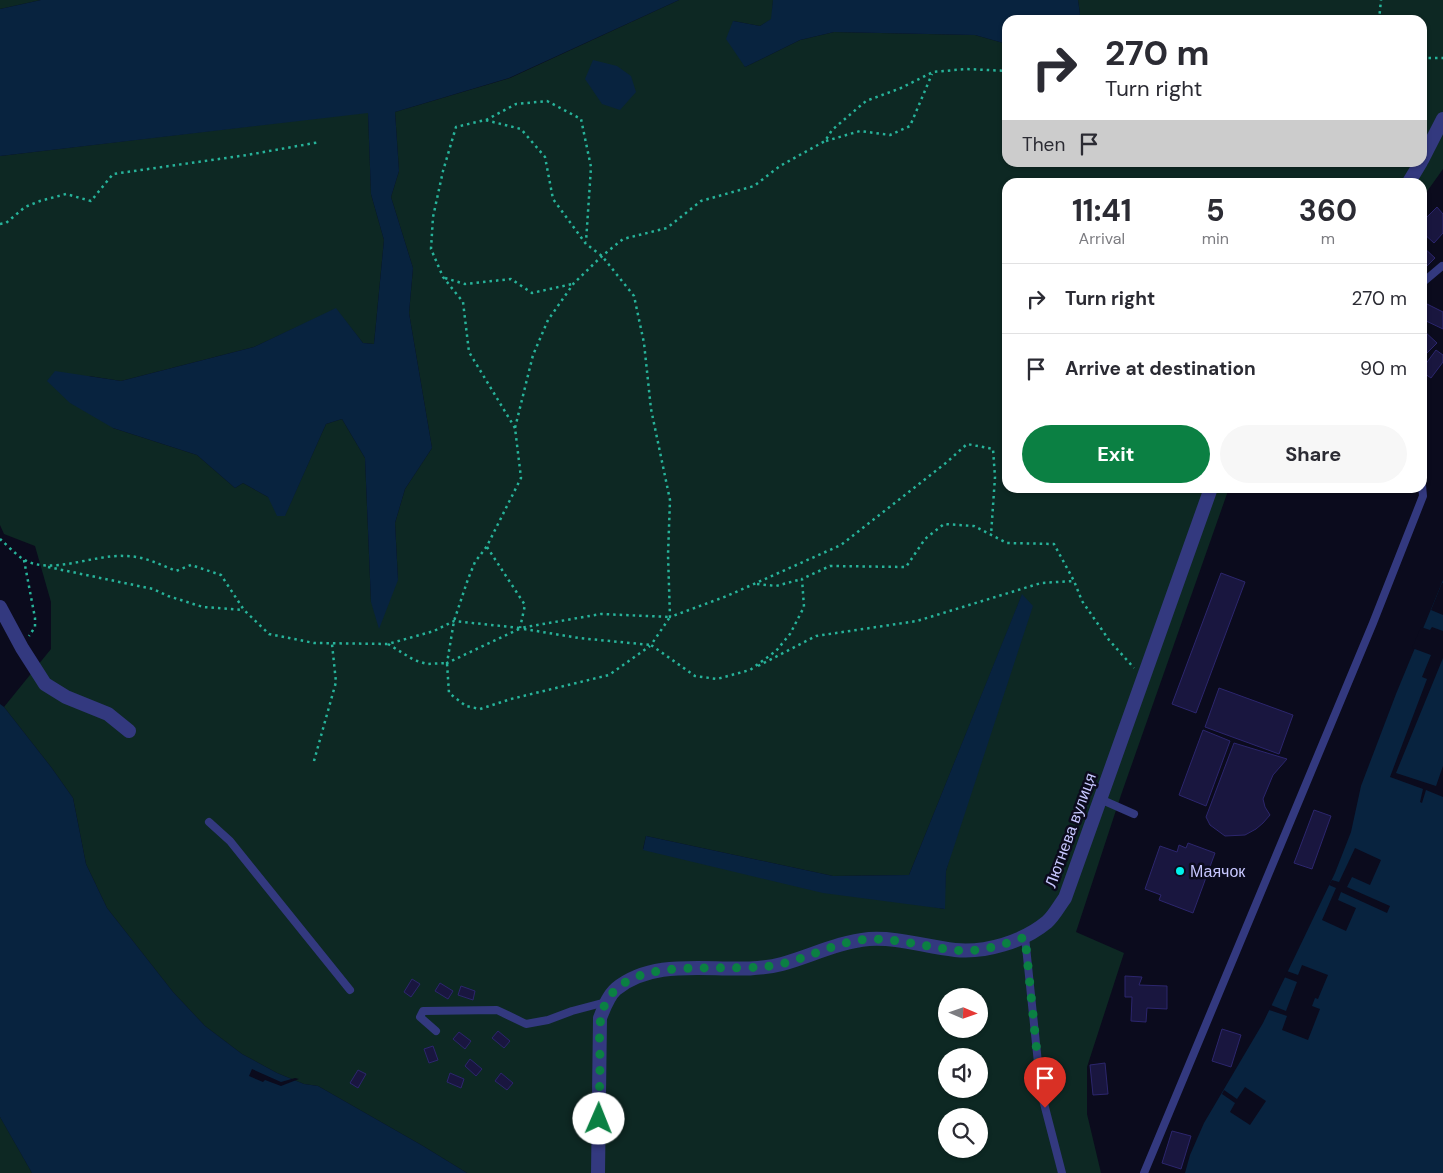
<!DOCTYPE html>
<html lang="en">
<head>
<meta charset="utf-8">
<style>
	:root { --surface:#fff; --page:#f7f7f7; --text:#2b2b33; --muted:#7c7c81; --line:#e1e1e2; --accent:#0b8043 }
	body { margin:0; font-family:"DM Sans",sans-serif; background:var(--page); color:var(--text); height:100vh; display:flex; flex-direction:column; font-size:19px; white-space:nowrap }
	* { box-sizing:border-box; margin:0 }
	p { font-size:16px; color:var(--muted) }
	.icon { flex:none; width:28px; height:28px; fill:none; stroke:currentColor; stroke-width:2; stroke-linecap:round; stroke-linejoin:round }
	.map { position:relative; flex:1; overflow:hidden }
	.sheet { position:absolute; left:1002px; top:178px; width:425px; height:315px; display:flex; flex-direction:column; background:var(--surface); border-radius:15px; box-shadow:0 1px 4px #0004 }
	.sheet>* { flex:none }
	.banner { position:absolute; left:1002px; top:15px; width:425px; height:152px; border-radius:15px; box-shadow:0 1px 4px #0004; background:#fff; color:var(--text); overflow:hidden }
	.needle { width:32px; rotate:92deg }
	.fabs { position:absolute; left:938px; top:988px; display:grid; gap:10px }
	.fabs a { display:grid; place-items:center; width:50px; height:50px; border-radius:50%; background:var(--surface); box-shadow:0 1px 4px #0004; font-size:25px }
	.pin { position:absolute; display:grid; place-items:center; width:42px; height:42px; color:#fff; margin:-51px -21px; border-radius:50% 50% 50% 0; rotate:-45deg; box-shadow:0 0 5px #0007 }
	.pin .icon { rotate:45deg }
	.me { position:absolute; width:55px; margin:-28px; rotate:1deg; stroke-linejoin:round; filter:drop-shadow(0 0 4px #0008) }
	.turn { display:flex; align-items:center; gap:18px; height:105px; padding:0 20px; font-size:22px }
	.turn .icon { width:65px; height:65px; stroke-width:2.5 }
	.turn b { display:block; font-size:35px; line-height:42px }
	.then { display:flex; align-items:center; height:48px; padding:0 20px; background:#0003; gap:10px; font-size:19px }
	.eta { display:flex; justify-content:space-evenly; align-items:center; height:85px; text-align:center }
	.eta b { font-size:30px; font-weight:700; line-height:35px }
	.primary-button { display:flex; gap:10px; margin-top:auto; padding:10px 20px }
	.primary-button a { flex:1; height:58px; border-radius:30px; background:var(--accent); color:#fff; font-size:20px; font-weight:700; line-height:58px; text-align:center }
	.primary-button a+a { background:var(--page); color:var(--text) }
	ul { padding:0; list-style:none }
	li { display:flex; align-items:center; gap:15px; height:70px; padding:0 20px; border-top:1px solid var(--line) }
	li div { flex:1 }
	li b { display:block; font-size:19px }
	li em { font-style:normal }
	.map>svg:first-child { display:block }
	.green { fill:#0d2823; fill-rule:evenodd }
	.water { fill:#08233f }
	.pier { fill:#0b0b1d }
	.building { fill:#19163f; stroke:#2c266d }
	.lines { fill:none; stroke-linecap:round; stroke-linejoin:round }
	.path { stroke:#27b39a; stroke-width:2.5; stroke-dasharray:2.5 4; stroke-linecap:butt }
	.service { stroke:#33397f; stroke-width:8 }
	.minor { stroke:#33397f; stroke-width:14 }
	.route { stroke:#0b8043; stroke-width:9; stroke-dasharray:0 16.2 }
	.poi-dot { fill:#00f2ec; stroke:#0b0b1d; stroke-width:2 }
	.labels { text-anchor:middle; stroke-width:5; stroke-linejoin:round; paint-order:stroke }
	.street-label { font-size:16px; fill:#c7c7ff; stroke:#0b0b1d }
	.poi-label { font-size:16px; fill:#c7c7ff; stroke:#0b0b1d; text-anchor:start }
</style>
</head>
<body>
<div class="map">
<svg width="1443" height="1173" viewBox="0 0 1443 1173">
	<rect width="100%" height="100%" fill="#0b0b1d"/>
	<!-- green -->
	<path class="green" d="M0 0H41L0 9Z
		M679 0H773L772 19 760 26 733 21 745 67 800 40 834 32 975 35 1007 44 1008 162H1422V20H1078L1080 14 1078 0H1443V169L1423 197 1422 182H1008V488H1229L1121 795 1076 932 1124 953 1087 1067V1114L1101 1173H467L423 1146 318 1086 304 1084 277 1073 242 1054 205 1026 173 992 107 908 86 864 73 798 51 767 4 707 51 649V602L35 546 4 534 0 525V156L368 112 371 194 384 240 374 344 363 343 336 309 254 347 121 381 89 376 113 428 197 455 235 488 243 483 268 497 285 515 326 424 342 419 365 458 371 602 398 580 395 523 405 489 432 448 409 313 413 268 391 197 399 171 395 112 510 78ZM1022 595 946 871 944 909 643 849 646 836 833 876 909 875ZM946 996H979V1029H946ZM946 1056H979V1089H946ZM946 1116H979V1149H946Z
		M0 1117 3 1122 32 1173H0Z"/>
	<!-- water -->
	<path class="water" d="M41 0H679L509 78 395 112 399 171 391 197 413 268 409 313 432 448 405 489 395 523 398 580 379 629 371 602 365 458 342 419 326 424 285 516H277L268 497 243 483 235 488 197 455 113 428 70 403 47 381 55 371 121 381 254 347 336 308 363 343 374 344 384 240 371 194 368 113 0 156V9Z
		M773 0H1078L1080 14 1078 20H1008L1007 44 975 35 834 32 800 40 745 67 726 39 733 21 760 26 771 19Z
		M593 60 617 66 631 76 636 92 620 110 602 104 585 79Z
		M1443 580V1173H1185L1190 1155 1204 1123 1263 1023 1335 873 1351 832 1361 786 1396 694Z
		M1022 594 1033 606 946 871 945 909 823 893 643 850 646 836 833 876 909 875Z
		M0 704 4 707 51 767 73 798 86 864 107 908 173 992 205 1026 242 1054 277 1073 304 1084 318 1086 423 1146 467 1173H32L0 1117Z"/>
	<!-- pier -->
	<path class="pier" d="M1442 583H1443V615L1431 610Z
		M1421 627 1430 630 1432 627 1443 631V658L1396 773 1436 786 1443 766V797L1426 790 1422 803 1420 802 1423 789 1390 777 1427 679 1422 677 1431 655 1412 648Z
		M1355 848 1381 860 1370 885 1352 877 1347 887 1390 906 1387 913 1341 892 1338 900 1356 908 1346 931 1322 920 1336 888 1329 885 1332 880 1339 882Z
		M1302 965 1328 975 1318 999 1315 998 1312 1006 1320 1009 1308 1040 1282 1030 1287 1016 1269 1010 1271 1005 1286 1011 1297 982 1284 977 1287 971 1298 975Z
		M252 1069 281 1082 295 1078 299 1079 281 1086 265 1080 263 1082 249 1076Z
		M1245 1087 1266 1101 1250 1125 1230 1112 1235 1103 1222 1094 1224 1090 1237 1099Z"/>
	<!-- building -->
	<path class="building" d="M1437 207 1443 214V233L1434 243 1422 232V222Z
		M1422 246 1435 258 1422 271Z
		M1423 302 1443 312V329L1422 319Z
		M1423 330 1437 343 1422 358V331Z
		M1436 350 1443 355V362L1431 378 1422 372V369Z
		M1221 573 1245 582 1196 713 1172 704Z
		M1219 688 1293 715 1279 754 1205 727Z
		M1203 730 1230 741 1206 806 1179 795Z
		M1234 743 1287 759 1273 775 1263 799 1265 807 1270 815 1263 823 1256 829 1245 835 1225 836 1210 825 1206 817Z
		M1314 810 1331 816 1312 869 1294 863Z
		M1188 843 1215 853 1193 913 1159 900 1161 895 1145 889 1160 846 1177 852 1179 845 1186 848Z
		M1125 976 1142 977 1139 985 1167 986V1009L1147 1008 1146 1022 1131 1021 1132 997H1125Z
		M412 979 420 984 411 997 404 992Z
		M440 983 453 991 448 999 435 991Z
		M461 986 475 991 473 1000 458 995Z
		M1222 1029 1241 1035 1231 1067 1212 1061Z
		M498 1031 510 1041 504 1048 492 1038Z
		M459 1032 471 1041 465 1049 453 1039Z
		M433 1046 438 1060 429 1063 424 1049Z
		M470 1059 482 1069 476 1076 465 1066Z
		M1105 1063 1108 1094 1093 1095 1090 1065Z
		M358 1070 366 1074 358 1088 350 1083Z
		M450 1073 464 1079 461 1088 447 1082Z
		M501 1073 513 1083 507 1090 495 1081Z
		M1172 1131 1191 1136 1181 1169 1162 1163Z"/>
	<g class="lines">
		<!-- path -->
		<path class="path" d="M1379 20 1381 0
			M1422 58H1443
			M486 120 516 104 547 101 581 119 591 167 586 242
			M826 141 860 131 890 135 910 126 932 74
			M0 224 6 223 25 207 40 201 66 194 91 201 113 174 247 155 320 142
			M445 278 465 284 511 279 532 293 572 284
			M515 428 469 352 463 302 443 277 431 249 433 217 443 171 456 127 485 120 521 129 545 157 553 199 586 244 602 256 634 296 644 343 651 409 670 500 668 555 670 617 727 596 841 545 947 462 967 444 993 449 995 477 991 535
			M0 539C7 545 15 554 23 559 50 576 94 554 125 556 143 556 159 564 176 571L191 565 221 575 244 610 269 634 314 643 388 644 434 631 454 621 520 628 601 614 670 617 651 645 695 676 717 679 750 670 776 651 790 634 804 607 802 579 830 566 906 567 925 539 944 524 974 526 1007 543 1054 544 1074 581 1082 601 1109 640 1134 668
			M487 547 525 605 520 628
			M24 560 35 618V627L29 636
			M48 567 153 589 168 596 203 607 244 610
			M757 584 776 586 802 579
			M519 629 447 663 454 621 468 579 475 562 487 546 521 478 515 428 533 355 548 320 574 283 602 256 623 239 667 228 701 201 754 186 780 166 825 141 832 130 866 101 901 88 933 72 966 69 1008 71
			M524 629 579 638 651 645
			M388 644 414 660 427 664 447 663 449 693 466 706 480 709 511 699 609 675 650 646
			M758 666 816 636 917 621 1041 583 1074 581
			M314 761 336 682 332 644"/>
		<!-- service -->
		<path class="service" d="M1422 283 1442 266
			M1100 799 1134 814
			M209 822 230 841 350 990
			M1025 937 1041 1092 1062 1173
			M436 1031 420 1017 423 1011 497 1010 526 1024 548 1020 572 1011 606 1002
			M1144 1173 1373 623 1423 496 1422 485"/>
		<!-- minor -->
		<path class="minor" d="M1422 160 1443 119
			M1409 182 1421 162
			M0 607 22 648 45 684 66 697 108 714 129 731
			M598 1173 600 1018C604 1008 608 996 616 989 661 952 730 978 782 964 811 956 838 942 869 939 898 937 926 947 955 950 985 953 1023 942 1047 922 1054 916 1059 906 1065 898L1211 488"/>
	</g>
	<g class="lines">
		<!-- route -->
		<path class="route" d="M599 1119C599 1100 600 1081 600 1062 600 1042 597 1020 606 1002 634 951 732 976 781 964 812 957 839 940 872 939 900 939 927 947 954 950 978 953 1003 945 1025 937L1041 1092 1045 1108"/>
	</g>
	<!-- markers -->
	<circle class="poi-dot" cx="1180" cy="871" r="5"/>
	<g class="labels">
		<!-- street labels -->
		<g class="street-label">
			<text transform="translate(1070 830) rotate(-70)" y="6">Лютнева вулиця</text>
		</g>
		<!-- poi labels -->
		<g class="poi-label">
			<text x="1190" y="877">Маячок</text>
		</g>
	</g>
</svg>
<div class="fabs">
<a><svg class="needle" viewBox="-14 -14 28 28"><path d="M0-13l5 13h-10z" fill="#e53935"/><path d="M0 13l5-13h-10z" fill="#7c7c81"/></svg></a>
<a><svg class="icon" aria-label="sound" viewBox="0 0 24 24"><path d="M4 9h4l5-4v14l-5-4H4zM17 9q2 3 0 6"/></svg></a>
<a><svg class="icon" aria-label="search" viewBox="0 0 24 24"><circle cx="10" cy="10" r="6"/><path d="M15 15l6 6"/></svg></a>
</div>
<div class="pin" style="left:1045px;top:1108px;background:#d93025"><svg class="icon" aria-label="arrive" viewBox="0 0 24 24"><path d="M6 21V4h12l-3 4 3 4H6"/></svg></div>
<svg class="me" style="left:599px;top:1119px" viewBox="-20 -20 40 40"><circle r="19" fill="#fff"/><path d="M0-13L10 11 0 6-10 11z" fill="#0b8043"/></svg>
<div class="banner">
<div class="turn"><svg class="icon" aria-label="right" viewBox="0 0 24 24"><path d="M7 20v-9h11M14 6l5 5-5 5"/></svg><div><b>270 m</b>Turn right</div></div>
<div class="then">Then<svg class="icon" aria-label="arrive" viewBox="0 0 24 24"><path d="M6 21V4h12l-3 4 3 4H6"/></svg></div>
</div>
<section class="sheet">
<div class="eta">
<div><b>11:41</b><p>Arrival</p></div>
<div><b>5</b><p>min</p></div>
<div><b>360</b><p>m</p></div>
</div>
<ul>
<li><svg class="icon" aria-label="right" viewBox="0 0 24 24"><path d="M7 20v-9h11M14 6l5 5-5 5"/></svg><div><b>Turn right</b></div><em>270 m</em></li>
<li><svg class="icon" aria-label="arrive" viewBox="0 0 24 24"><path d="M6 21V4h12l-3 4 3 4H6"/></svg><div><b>Arrive at destination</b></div><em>90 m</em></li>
</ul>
<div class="primary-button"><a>Exit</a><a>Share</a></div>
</section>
</div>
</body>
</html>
